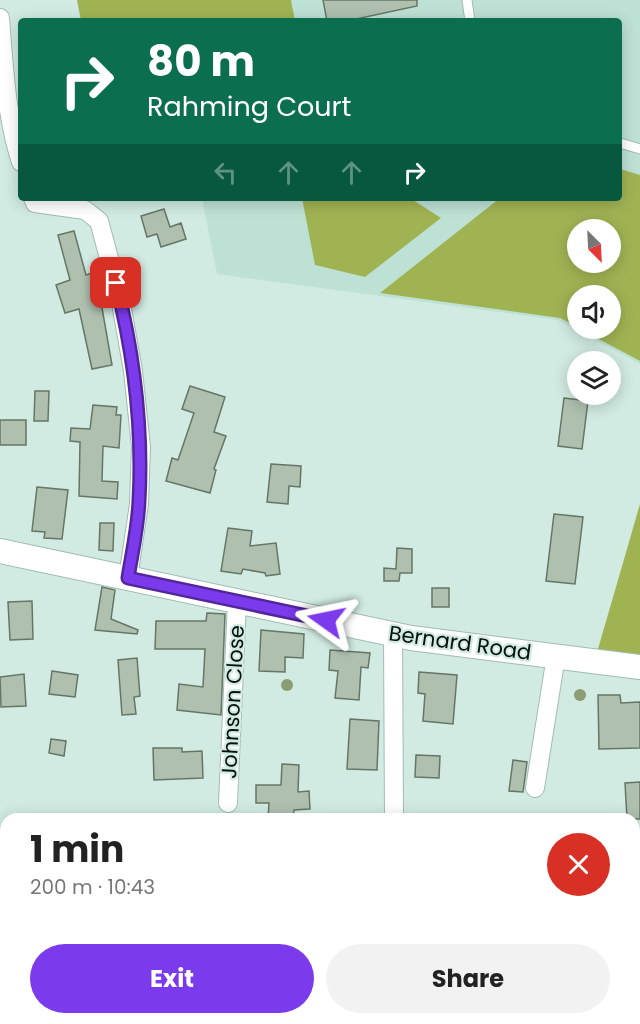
<!DOCTYPE html>
<html lang="en">
<head>
<meta charset="utf-8">
<style>
	:root { --surface:#fff; --page:#f2f2f2; --text:#222; --muted:#767676; --accent:#7c3aed }
	body { margin:0; font-family:Poppins,sans-serif; background:var(--page); color:var(--text); height:100vh; display:flex; flex-direction:column; font-size:22px; white-space:nowrap }
	* { box-sizing:border-box; margin:0 }
	p { font-size:20px; color:var(--muted) }
	.icon { flex:none; width:33px; height:33px; fill:none; stroke:currentColor; stroke-width:2; stroke-linecap:round; stroke-linejoin:round }
	.map { position:relative; flex:1; overflow:hidden }
	.details { position:absolute; left:0px; top:813px; width:640px; height:212px; display:flex; flex-direction:column; background:var(--surface); border-radius:18px 18px 0 0; box-shadow:0 3px 15px #0003 }
	.details>* { flex:none }
	.hud { position:absolute; left:18px; top:18px; width:604px; height:183px; border-radius:6px; box-shadow:0 3px 15px #0003; background:#0b6e4f; color:#fff; overflow:hidden }
	.needle { width:39px; rotate:156deg }
	.tools { position:absolute; left:567px; top:219px; display:grid; gap:12px }
	.tools a { display:grid; place-items:center; width:54px; height:54px; border-radius:50%; background:var(--surface); box-shadow:0 3px 15px #0003; font-size:30px }
	.pin { position:absolute; display:grid; place-items:center; width:51px; height:51px; color:#fff; margin:-26px; border-radius:12px; box-shadow:0 3px 9px #0006 }
	.me { position:absolute; width:66px; margin:-33px; rotate:282deg; stroke-linejoin:round; filter:drop-shadow(0 0 4px #0008) }
	.turn { display:flex; align-items:center; gap:21px; height:126px; padding:0 30px; font-size:27px }
	.turn .icon { width:78px; height:78px; stroke-width:2.5 }
	.turn b { display:block; font-size:42px; line-height:51px }
	.lanes { display:flex; align-items:center; height:57px; padding:0 30px; background:#0003; justify-content:center; gap:30px; direction:ltr }
	.lanes .off { opacity:.35 }
	.round { display:grid; place-items:center; flex:none; width:63px; height:63px; border-radius:32px; background:var(--page) }
	.summary { display:flex; align-items:center; justify-content:space-between; height:102px; padding:0 30px }
	h1 { font-size:36px; font-weight:700; line-height:45px }
	.primary-button { display:flex; gap:12px; margin-top:auto; padding:12px 30px }
	.primary-button a { flex:1; height:69px; border-radius:36px; background:var(--accent); color:#fff; font-size:24px; font-weight:700; line-height:69px; text-align:center }
	.primary-button a+a { background:var(--page); color:var(--text) }
	.map>svg:first-child { display:block }
	.built { fill:#bee1d5; fill-rule:evenodd }
	.forest { fill:#a0b353; fill-rule:evenodd }
	.building { fill:#afc0af; stroke:#667666; stroke-width:1.5 }
	.lines { fill:none; stroke-linecap:round; stroke-linejoin:round }
	.service-casing { stroke:#a1bbb2; stroke-width:11 }
	.minor-casing { stroke:#a1bbb2; stroke-width:20 }
	.secondary-casing { stroke:#a1bbb2; stroke-width:26 }
	.service { stroke:#fff; stroke-width:9 }
	.minor { stroke:#fff; stroke-width:18 }
	.secondary { stroke:#fff; stroke-width:24 }
	.tree { fill:#8b9d73 }
	.route-casing { stroke:#51269a; stroke-width:15 }
	.route { stroke:#7c3aed; stroke-width:10 }
	.labels { text-anchor:middle; stroke-width:4.5; stroke-linejoin:round; paint-order:stroke }
	.street-label { font-size:21px; fill:#07100d; stroke:#d1ebe2 }
</style>
</head>
<body>
<div class="map">
<svg width="640" height="1024" viewBox="0 0 640 1024">
	<rect width="100%" height="100%" fill="#d1ebe2"/>
	<!-- built -->
	<path class="built" d="M131 0H640V364L558 320 217 274 202 198H620V21H139ZM578 230H610V262H578ZM578 296H610V328H578Z"/>
	<!-- forest -->
	<path class="forest" d="M77 0H291L295 21H81Z
		M620 169 640 175V361L580 329 610 328V296H578L577 327 560 318 380 293 500 198H620ZM578 230H610V262H578Z
		M302 198H410L441 218 365 277 315 265Z
		M640 504V655L598 649Z"/>
	<!-- building -->
	<path class="building" d="M323 0H417V6L347 21H327Z
		M164 209 170 227 181 223 186 239 161 247 157 234 147 237 141 216Z
		M74 231 86 275 92 273 101 302 112 365 92 369 79 309 65 313 56 285 70 280 58 235Z
		M190 386 225 397 214 432 226 436 214 469 216 470 210 493 166 481 172 458 178 460 194 413 182 409Z
		M35 391H49L48 421H34Z
		M564 398 588 401 582 449 558 446Z
		M93 405 117 407 116 415H121L119 448 103 446 102 481 118 482 117 499 79 496 80 442 70 441 71 428 90 429Z
		M0 420H26V445H0Z
		M271 464 301 466 300 487 289 486 288 504 267 502Z
		M37 487 68 490 62 539 44 538 45 532 32 531Z
		M554 514 583 517 575 584 546 581Z
		M100 523H114L113 551 99 550Z
		M228 528 252 531 250 546 276 543 280 574 266 576 265 573 243 569 241 574 221 571Z
		M397 548 412 549V573H400L399 581H384V568L396 569Z
		M102 587 115 590 111 619 138 630 137 634 95 630Z
		M432 588H449V607H432Z
		M32 601 33 639 10 640 8 602Z
		M207 613 225 614 221 715 177 710 179 684 203 687 205 649H155L156 621H206Z
		M261 630 304 634 303 658 285 657V672L259 671Z
		M330 650 370 653 368 668 361 667 359 700 335 698 338 671 329 670Z
		M137 658 140 696 134 697 136 714 122 715 118 660Z
		M52 671 78 675 75 697 49 694Z
		M419 672 457 675 453 724 423 721 425 694 418 693Z
		M24 674 26 706 1 707 0 677Z
		M598 695H620L621 703 640 702V748L599 749Z
		M350 719 379 721 377 770 347 769Z
		M51 739 66 741 64 756 49 753Z
		M153 748H182V752L202 751 203 778 154 780Z
		M416 755 440 756 439 778 415 777Z
		M513 760 527 762 523 792 509 791Z
		M282 764 299 765 298 792 309 791 310 809 294 810 293 819H268L269 803H256V785H281Z
		M640 782V819H627L625 783Z"/>
	<g class="lines">
		<defs>
			<path id="service" d="M467 0 470 21
				M620 143 640 149"/>
			<path id="minor" d="M0 18C4 65 6 117 21 162
				M33 198 35 203 85 210 99 221 121 303 133 371 141 447 139 504 128 578
				M393 634 394 819
				M535 788 556 656
				M228 803 237 601
				M411 1024 412 1018"/>
			<path id="secondary" d="M0 551 411 638 640 667"/>
		</defs>
		<!-- service casing -->
		<use href="#service" class="service-casing"/>
		<!-- minor casing -->
		<use href="#minor" class="minor-casing"/>
		<!-- secondary casing -->
		<use href="#secondary" class="secondary-casing"/>
		<!-- service -->
		<use href="#service" class="service"/>
		<!-- minor -->
		<use href="#minor" class="minor"/>
		<!-- secondary -->
		<use href="#secondary" class="secondary"/>
	</g>
	<!-- trees -->
	<g class="tree">
		<circle cx="287" cy="685" r="6"/>
		<circle cx="580" cy="695" r="6"/>
	</g>
	<g class="lines">
		<defs>
			<path id="route" d="M116 283C134 354 143 428 139 501 138 527 132 553 128 578L326 620"/>
		</defs>
		<!-- route casing -->
		<use href="#route" class="route-casing"/>
		<!-- route -->
		<use href="#route" class="route"/>
	</g>
	<g class="labels">
		<!-- street labels -->
		<g class="street-label">
			<text transform="translate(460 643) rotate(8)" y="7">Bernard Road</text>
			<text transform="translate(233 702) rotate(-87)" y="7">Johnson Close</text>
		</g>
	</g>
</svg>
<div class="tools">
<a><svg class="needle" viewBox="-14 -14 28 28"><path d="M0-13l5 13h-10z" fill="#e53935"/><path d="M0 13l5-13h-10z" fill="#767676"/></svg></a>
<a><svg class="icon" aria-label="sound" viewBox="0 0 24 24"><path d="M4 9h4l5-4v14l-5-4H4zM17 9q2 3 0 6"/></svg></a>
<a><svg class="icon" aria-label="layers" viewBox="0 0 24 24"><path d="M12 4l9 5-9 5-9-5zM3 14l9 5 9-5"/></svg></a>
</div>
<div class="pin" style="left:116px;top:283px;background:#d93025"><svg class="icon" aria-label="arrive" viewBox="0 0 24 24"><path d="M6 21V4h12l-3 4 3 4H6"/></svg></div>
<svg class="me" style="left:326px;top:620px" viewBox="-20 -20 40 40"><path d="M0-17L14 15 0 8-14 15z" fill="#7c3aed" stroke="#fff" stroke-width="4"/></svg>
<div class="hud">
<div class="turn"><svg class="icon" aria-label="right" viewBox="0 0 24 24"><path d="M7 20v-9h11M14 6l5 5-5 5"/></svg><div><b>80 m</b>Rahming Court</div></div>
<div class="lanes"><svg class="icon off" aria-label="left" viewBox="0 0 24 24"><path d="M17 20v-9H6M10 6l-5 5 5 5"/></svg><svg class="icon off" aria-label="ahead" viewBox="0 0 24 24"><path d="M12 20V5M6 11l6-6 6 6"/></svg><svg class="icon off" aria-label="ahead" viewBox="0 0 24 24"><path d="M12 20V5M6 11l6-6 6 6"/></svg><svg class="icon" aria-label="right" viewBox="0 0 24 24"><path d="M7 20v-9h11M14 6l5 5-5 5"/></svg></div>
</div>
<section class="details">
<div class="summary"><div><h1>1 min</h1><p>200 m · 10:43</p></div><a class="round" style="background:#d93025;color:#fff"><svg class="icon" aria-label="close" viewBox="0 0 24 24"><path d="M6 6l12 12M18 6L6 18"/></svg></a></div>
<div class="primary-button"><a>Exit</a><a>Share</a></div>
</section>
</div>
</body>
</html>
